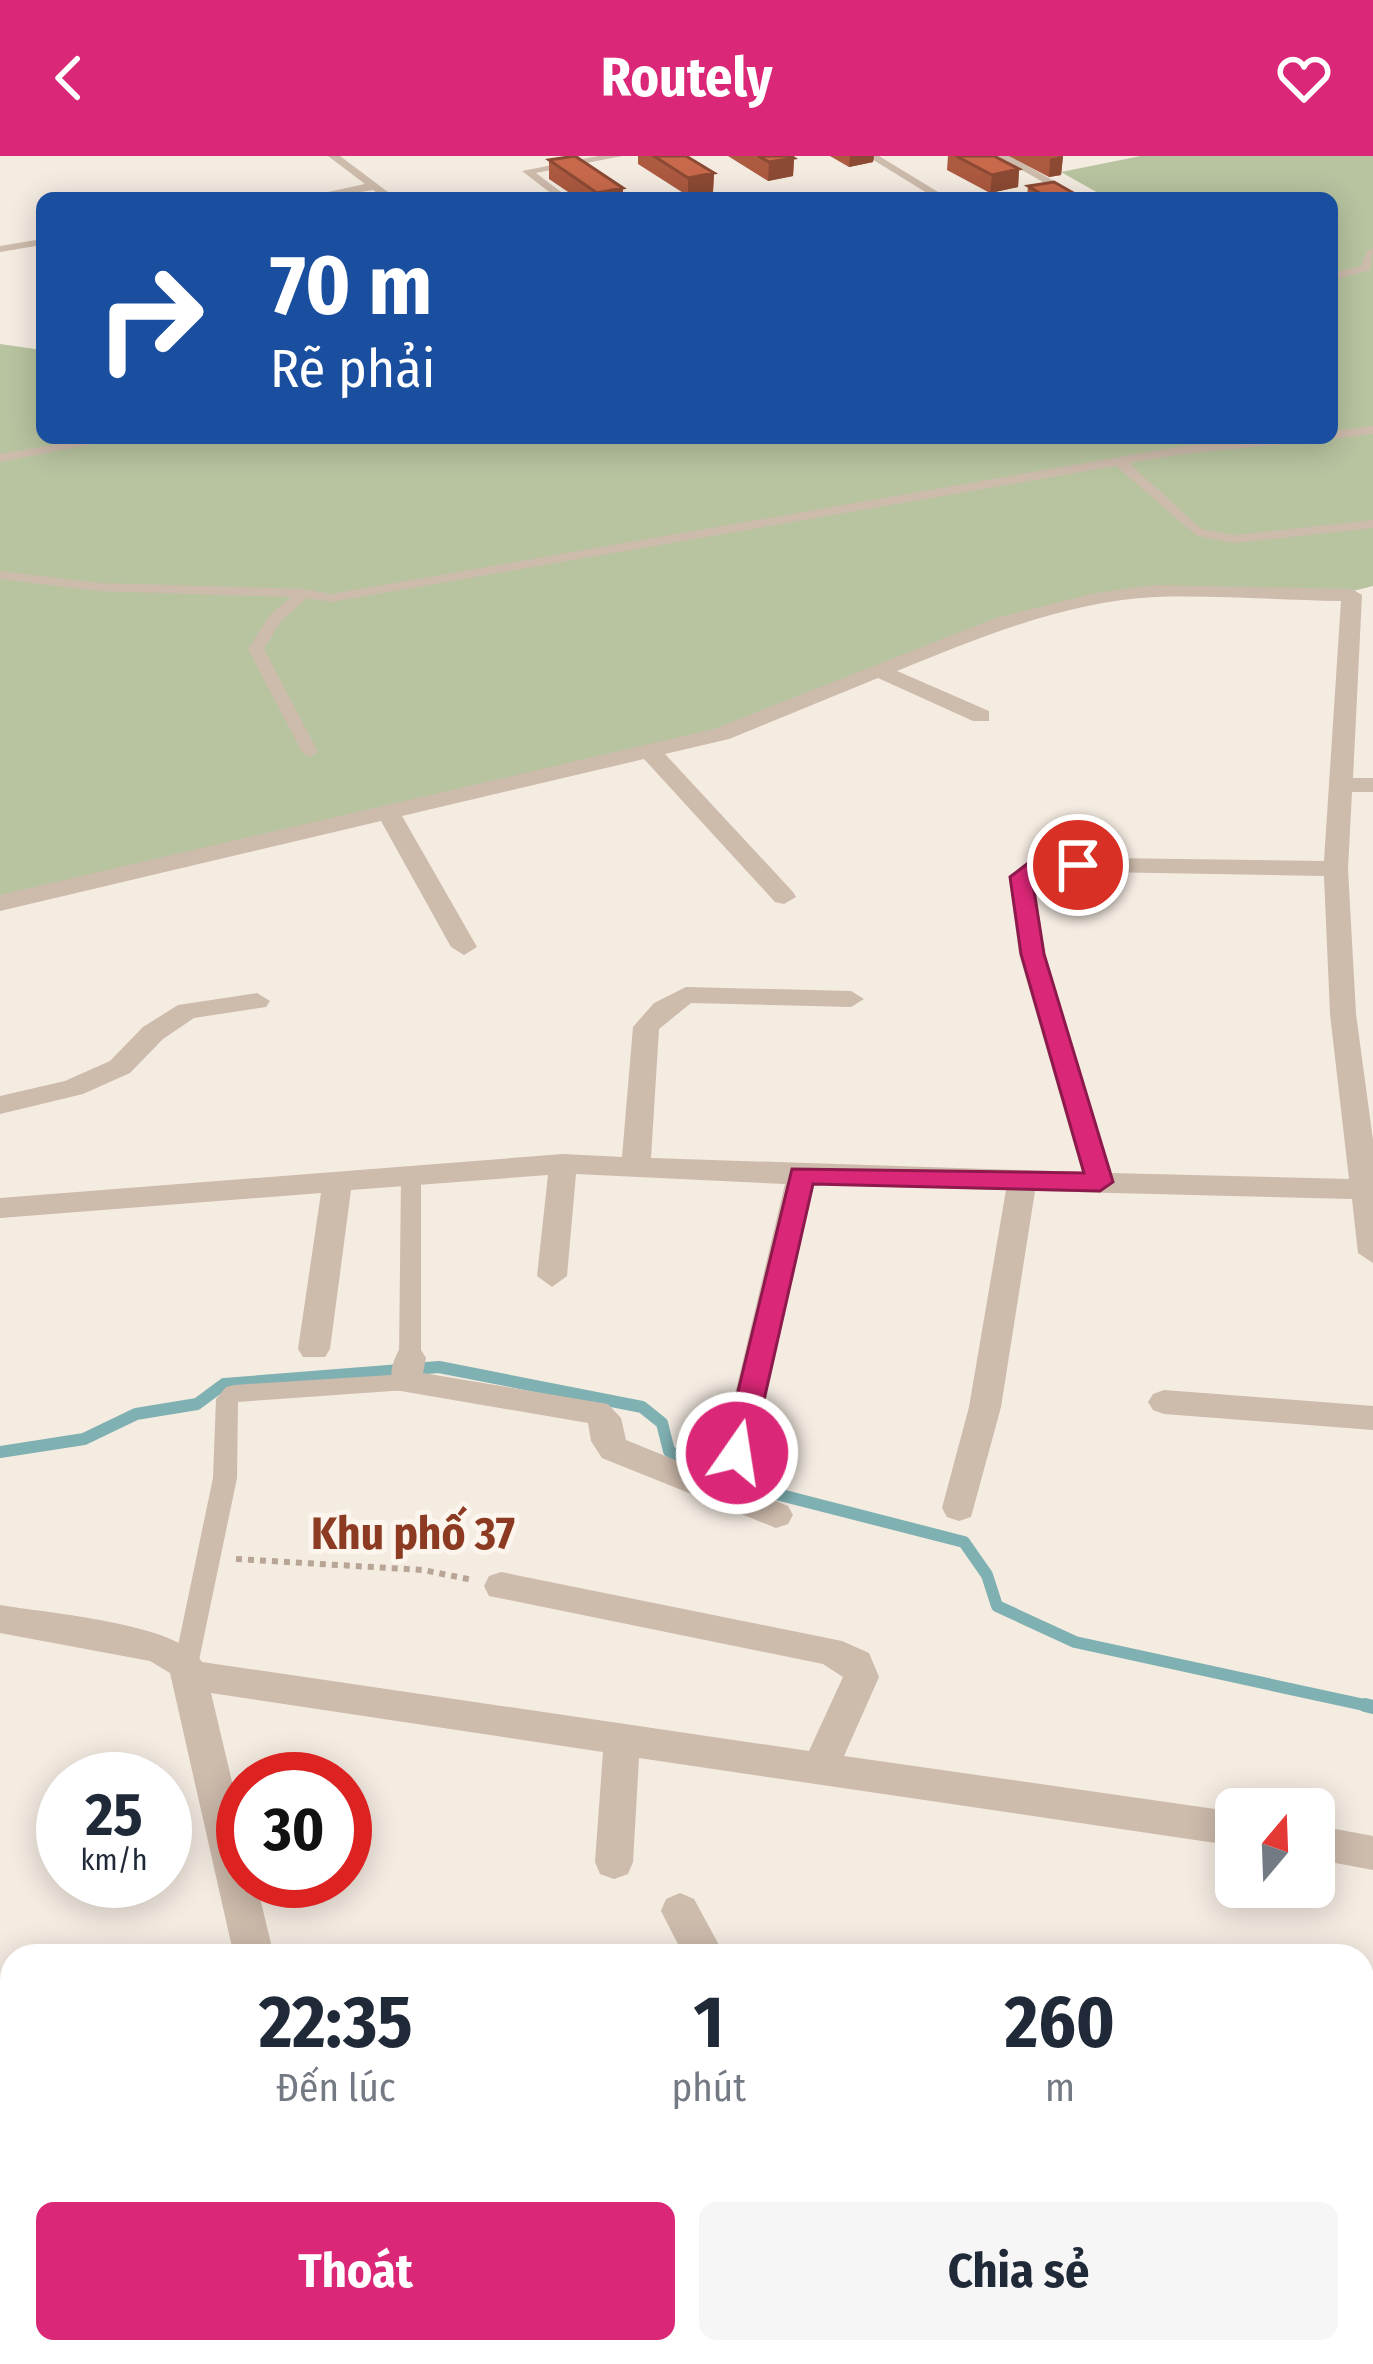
<!DOCTYPE html>
<html lang="vi">
<head>
<meta charset="utf-8">
<style>
	:root { --surface:#fff; --page:#f6f6f7; --text:#1f2937; --muted:#747a83; --accent:#db2777 }
	body { margin:0; font-family:"Fira Sans Condensed",sans-serif; background:var(--page); color:var(--text); height:100vh; display:flex; flex-direction:column; font-size:45px; white-space:nowrap }
	* { box-sizing:border-box; margin:0 }
	p { font-size:39px; color:var(--muted) }
	.icon { flex:none; width:66px; height:66px; fill:none; stroke:currentColor; stroke-width:2; stroke-linecap:round; stroke-linejoin:round }
	.map { position:relative; flex:1; overflow:hidden }
	.panel { position:absolute; left:0px; top:1788px; width:1374px; height:420px; display:flex; flex-direction:column; background:var(--surface); border-radius:36px 36px 0 0; box-shadow:0 6px 30px #0003 }
	.panel>* { flex:none }
	.hud { position:absolute; left:36px; top:36px; width:1302px; height:252px; border-radius:18px; box-shadow:0 6px 30px #0003; background:#1a4fa0; color:#fff; overflow:hidden }
	.needle { width:78px; rotate:19deg }
	.buttons { position:absolute; left:1215px; top:1632px; display:grid; gap:24px }
	.buttons a { display:grid; place-items:center; width:120px; height:120px; border-radius:18px; background:var(--surface); box-shadow:0 6px 30px #0003; font-size:60px }
	.speed { position:absolute; left:36px; top:1596px; display:flex; gap:24px; font-size:60px; font-weight:700; text-align:center }
	.speed>* { display:grid; place-content:center; width:156px; height:156px; border-radius:50%; background:var(--surface); box-shadow:0 6px 30px #0003; line-height:1 }
	.speed small { font-size:30px; font-weight:400 }
	.speed .limit { border:18px solid #d22; background:#fff; color:#111 }
	.pin { position:absolute; display:grid; place-items:center; width:102px; height:102px; color:#fff; margin:-51px; border:6px solid #fff; border-radius:50%; box-shadow:0 3px 12px #0007 }
	.me { position:absolute; width:132px; margin:-66px; rotate:13deg; stroke-linejoin:round; filter:drop-shadow(0 0 9px #0008) }
	.turn { display:flex; align-items:center; gap:42px; height:252px; padding:0 36px; font-size:54px }
	.turn .icon { width:156px; height:156px; stroke-width:2.5 }
	.turn b { display:block; font-size:84px; line-height:102px }
	.eta { display:flex; justify-content:space-evenly; align-items:center; height:204px; text-align:center }
	.eta b { font-size:72px; font-weight:700; line-height:84px }
	.primary-button { display:flex; gap:24px; margin-top:auto; padding:24px 36px }
	.primary-button a { flex:1; height:138px; border-radius:18px; background:var(--accent); color:#fff; font-size:48px; font-weight:700; line-height:138px; text-align:center }
	.primary-button a+a { background:var(--page); color:var(--text) }
	header { display:flex; justify-content:space-between; align-items:center; height:156px; padding:0 36px; background:var(--accent); color:#fff; font-size:54px; font-weight:700 }
	.map>svg:first-child { display:block }
	.green { fill:#b8c4a0 }
	.lines { fill:none; stroke-linecap:round; stroke-linejoin:round }
	.stream-far1 { stroke:#7fb0b2; stroke-width:12 }
	.stream { stroke:#7fb0b2; stroke-width:14 }
	.path { stroke:#b9a596; stroke-width:6; stroke-dasharray:6 6; stroke-linecap:butt }
	.service { fill:#cdbbac; fill-rule:evenodd }
	.minor { fill:#cdbbac; fill-rule:evenodd }
	.wall { fill:#ac5a40 }
	.shaded-wall { fill:#8c4a34 }
	.building { fill:#c8694b; stroke:#8c4a34; stroke-width:3 }
	.route { fill:#db2777; stroke:#8e194d; stroke-width:3 }
	.labels { text-anchor:middle; stroke-width:10; stroke-linejoin:round; paint-order:stroke }
	.quarter-label { font-size:45px; font-weight:bold; fill:#8c3b22; stroke:#fbf5ee }
</style>
</head>
<body>
<header><svg class="icon" aria-label="back" viewBox="0 0 24 24"><path d="M15 5l-7 7 7 7"/></svg>Routely<svg class="icon" aria-label="heart" viewBox="0 0 24 24"><path d="M12 20l-8-8c-3-5 5-10 8-4 3-6 11-1 8 4z"/></svg></header>
<div class="map">
<svg width="1373" height="2208" viewBox="0 0 1373 2208">
	<rect width="100%" height="100%" fill="#f4ebe1"/>
	<!-- green -->
	<path class="green" d="M1141 0H1373V430L1349 436 1150 431 999 464 715 574 0 741V188L42 194V282H1332V42H1107L1061 16Z"/>
	<g class="lines">
		<!-- stream-far1 -->
		<path class="stream-far1" d="M0 1296 84 1283 136 1258 197 1248 224 1228 439 1211 642 1251 662 1267 669 1295 718 1323 964 1386 987 1419 997 1450 1075 1486 1373 1551"/>
		<!-- stream -->
		<path class="stream" d="M1365 1549 1373 1551"/>
		<!-- path -->
		<path class="path" d="M236 1403 423 1414 473 1424"/>
		<!-- service -->
		<path class="service" d="M328 0H340L396 42H384L373 34 324 42H300L365 28Z
			M598 0H622L536 17 569 42H557L522 15Z
			M867 0H879L948 42H935Z
			M997 0H1010L1084 42H1071Z
			M42 83V89L0 96V90Z
			M1373 92 1370 114 1332 124V117L1361 110 1367 95Z
			M1373 270V278L1332 283 1328 282H1332V275Z
			M93 282H123L0 306V298Z
			M1262 282H1308L1301 286 1183 298 1129 307 1201 373 1235 379 1373 364V372L1235 387 1197 380 1116 310 331 446 307 442 281 465 264 493 318 596 310 601 302 596 248 493 270 459 291 441 98 435 0 423V415L98 427 304 433 331 438 1183 290Z
			M411 1014 421 1021V1202L418 1208H402L399 1202 401 1021Z
			M406 1218 414 1220 417 1226 414 1232 406 1234 238 1246 237 1322 198 1509 195 1516 186 1519 177 1516 174 1509 213 1322 216 1243 226 1231 234 1229Z"/>
		<!-- minor -->
		<path class="minor" d="M1153 429 1352 433 1362 439 1353 622H1373V636H1352L1348 713 1356 858 1373 984V1107L1358 1097 1352 1043 1035 1035 1001 1251 971 1361 959 1365 947 1361 942 1352 969 1251 1006 1034 814 1029 753 1297 749 1306 737 1309 725 1306 721 1297 785 1028 576 1018 567 1120 552 1131 537 1120 548 1019 351 1034 330 1193 325 1201H303L298 1193 321 1037 0 1062V1042L563 998 622 1001 633 871 654 847 686 831 851 835 864 843 851 851 691 847 659 873 651 1002 1082 1016 1019 798 1009 721 1036 701 1324 705 1341 445C1280 444 1217 439 1155 441 1067 445 978 482 897 515L989 555V565H973L878 522 729 583 665 598 793 736 796 741 784 748 775 746 644 603 402 660 477 791 464 799 451 791 381 665 0 755V739L714 573 996 462 1091 438ZM1042 715 1324 720 1330 858 1349 1023 1111 1017 1045 798 1034 723Z
			M257 837 270 845 266 851 194 862 163 883 130 917 83 938 0 958V940L65 925 110 905 143 871 178 849Z
			M410 1191 421 1194 426 1202 423 1217 608 1248 621 1262 626 1284 788 1350 793 1359 788 1368 776 1372 602 1302 591 1285 588 1267 395 1234C388 1222 392 1206 399 1194Z
			M1164 1234 1373 1250V1274L1164 1258 1153 1254 1148 1246 1153 1238Z
			M501 1416 842 1485 869 1497 879 1521 844 1600 1236 1656V1690L639 1602 633 1706 628 1718 614 1723 600 1718 595 1706 603 1596 211 1537 243 1672V1725H256L274 1800H234L170 1517 150 1505 0 1477V1449C45 1457 180 1467 202 1506L809 1595 843 1521 823 1508 489 1440 484 1430 489 1420Z
			M1314 1669 1373 1680V1714L1314 1703Z
			M680 1737 694 1743 725 1800H684L661 1755 666 1743Z
			M332 2196H378L381 2208H335Z
			M871 2196H917L922 2208H876Z"/>
	</g>
	<!-- wall -->
	<path class="wall" d="M638 0H686L714 17 713 36 688 40 638 8Z
		M728 0H791L794 2 793 20 768 25Z
		M830 0H874L873 6 849 11Z
		M948 0H994L1019 13 1018 31 990 37 947 14Z
		M1009 0H1063L1061 19 1049 21Z
		M549 4 623 42H577L549 23Z
		M1028 30 1082 42H1027Z"/>
	<!-- shaded-wall -->
	<path class="shaded-wall" d="M850 0H874L873 6 849 11Z
		M1063 0 1061 19 1049 21 1050 3Z
		M794 2 793 20 768 25 769 6Z
		M1019 13 1018 31 990 37 992 19Z
		M714 17 713 36 688 40V22Z
		M623 32V42H597V37Z"/>
	<!-- building -->
	<path class="building" d="M575 0 623 32 597 37 549 4Z
		M654 0H686L714 17 688 22Z
		M758 0H791L794 2 769 6Z
		M956 0H994L1019 13 992 19Z
		M1054 26 1082 42H1048L1028 30Z"/>
	<!-- route -->
	<path class="route" d="M1036 701 1078 702 1090 709 1078 715H1041L1032 722 1044 798 1113 1026 1100 1035 813 1028 752 1297 748 1305H727L723 1297 792 1013 1084 1017 1021 798 1010 721Z"/>
	<g class="labels">
		<!-- quarter labels -->
		<g class="quarter-label">
			<text x="413" y="1393">Khu phố 37</text>
		</g>
	</g>
</svg>
<div class="buttons">
<a><svg class="needle" viewBox="-14 -14 28 28"><path d="M0-13l5 13h-10z" fill="#e53935"/><path d="M0 13l5-13h-10z" fill="#747a83"/></svg></a>
</div>
<div class="speed"><div>25<small>km/h</small></div><div class="limit">30</div></div>
<div class="pin" style="left:1078px;top:709px;background:#d93025"><svg class="icon" aria-label="arrive" viewBox="0 0 24 24"><path d="M6 21V4h12l-3 4 3 4H6"/></svg></div>
<svg class="me" style="left:737px;top:1297px" viewBox="-20 -20 40 40"><circle r="17" fill="#db2777" stroke="#fff" stroke-width="3"/><path d="M0-11L8 9 0 5-8 9z" fill="#fff"/></svg>
<div class="hud">
<div class="turn"><svg class="icon" aria-label="right" viewBox="0 0 24 24"><path d="M7 20v-9h11M14 6l5 5-5 5"/></svg><div><b>70 m</b>Rẽ phải</div></div>
</div>
<section class="panel">
<div class="eta">
<div><b>22:35</b><p>Đến lúc</p></div>
<div><b>1</b><p>phút</p></div>
<div><b>260</b><p>m</p></div>
</div>
<div class="primary-button"><a>Thoát</a><a>Chia sẻ</a></div>
</section>
</div>
</body>
</html>
